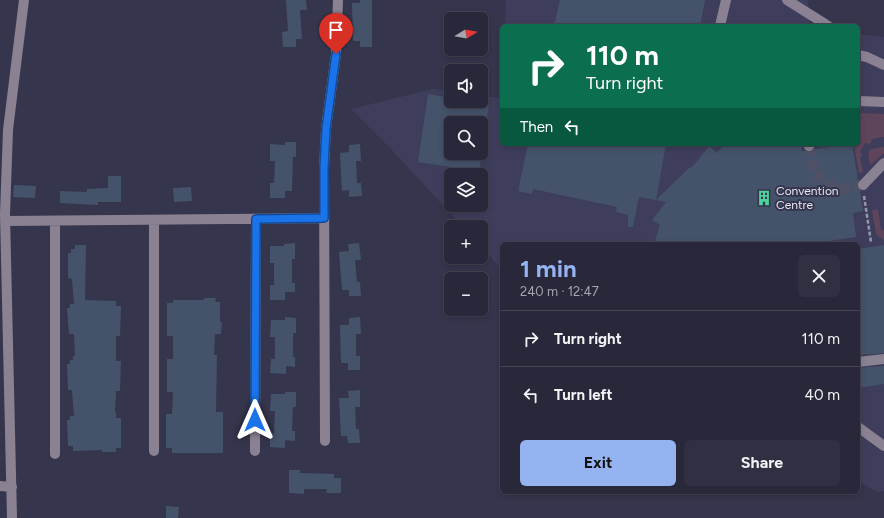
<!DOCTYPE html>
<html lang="en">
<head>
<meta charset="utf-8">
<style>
	:root { --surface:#28283a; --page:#303042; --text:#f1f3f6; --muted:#a5a6af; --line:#444454; --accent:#95b2f1 }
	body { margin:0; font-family:Figtree,sans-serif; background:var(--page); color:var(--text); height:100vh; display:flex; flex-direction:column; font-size:15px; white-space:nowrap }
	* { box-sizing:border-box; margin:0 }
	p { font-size:13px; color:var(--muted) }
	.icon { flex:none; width:22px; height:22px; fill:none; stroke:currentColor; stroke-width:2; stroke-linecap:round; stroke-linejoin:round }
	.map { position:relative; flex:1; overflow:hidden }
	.details { position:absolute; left:500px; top:242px; width:360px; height:252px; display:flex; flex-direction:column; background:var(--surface); border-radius:6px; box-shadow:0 2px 6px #0003,0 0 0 1px var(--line) }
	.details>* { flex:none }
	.hud { position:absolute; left:500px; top:24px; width:360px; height:122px; border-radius:6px; box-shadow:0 2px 6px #0003,0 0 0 1px var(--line); background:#0b6e4f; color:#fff; overflow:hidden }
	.needle { width:26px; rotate:79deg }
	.tools { position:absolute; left:444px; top:12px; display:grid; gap:8px }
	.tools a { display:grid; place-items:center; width:44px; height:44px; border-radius:6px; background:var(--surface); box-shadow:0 2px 6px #0003,0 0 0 1px var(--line); font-size:20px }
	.pin { position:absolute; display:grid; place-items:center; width:34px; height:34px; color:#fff; margin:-41px -17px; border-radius:50% 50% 50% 0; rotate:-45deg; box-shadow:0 0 4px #0007 }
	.pin .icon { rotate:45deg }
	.me { position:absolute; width:44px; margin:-22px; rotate:0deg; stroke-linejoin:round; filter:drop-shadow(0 0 3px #0008) }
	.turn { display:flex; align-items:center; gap:14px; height:84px; padding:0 20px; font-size:18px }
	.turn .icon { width:52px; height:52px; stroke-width:2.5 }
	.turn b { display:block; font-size:28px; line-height:34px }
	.then { display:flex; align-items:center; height:38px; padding:0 20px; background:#0003; gap:8px; font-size:15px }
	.round { display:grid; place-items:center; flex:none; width:42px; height:42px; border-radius:6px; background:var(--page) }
	.summary { display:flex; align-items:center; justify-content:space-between; height:68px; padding:0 20px }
	h1 { font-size:24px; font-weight:700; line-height:30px; color:var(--accent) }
	.cta { display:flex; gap:8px; margin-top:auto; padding:8px 20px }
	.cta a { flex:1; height:46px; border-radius:6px; background:var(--accent); color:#111; font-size:16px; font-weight:700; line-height:46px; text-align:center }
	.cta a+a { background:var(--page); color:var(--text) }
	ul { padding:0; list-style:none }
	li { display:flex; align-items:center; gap:12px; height:56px; padding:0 20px; border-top:1px solid var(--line) }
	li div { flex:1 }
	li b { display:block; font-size:15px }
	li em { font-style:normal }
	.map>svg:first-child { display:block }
	.built { fill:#3e3e5c; fill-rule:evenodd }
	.green { fill:#5f455b }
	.building { fill:#45536a }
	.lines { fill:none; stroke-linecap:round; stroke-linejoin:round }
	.minor-tunnel { stroke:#505066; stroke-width:10; stroke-dasharray:10 5; stroke-linecap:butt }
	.path { stroke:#9696a9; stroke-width:2.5; stroke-dasharray:4 2; stroke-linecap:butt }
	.minor { stroke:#8a8292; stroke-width:10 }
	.route-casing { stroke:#114b97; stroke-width:10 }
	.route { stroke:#1a73e8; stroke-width:7 }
	.labels { text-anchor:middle; stroke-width:4; stroke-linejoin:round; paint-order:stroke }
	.poi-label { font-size:12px; fill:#e6e7f6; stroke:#35354d; text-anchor:start }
</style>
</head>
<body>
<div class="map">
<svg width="884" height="518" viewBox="0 0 884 518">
	<rect width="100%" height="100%" fill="#35354d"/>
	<!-- built -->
	<path class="built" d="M506 0H808L810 26H505Z
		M858 34 884 37V491L878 492 858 481V244H502V270L487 253 481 250V227H463L390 148 351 109 433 89 451 91V101H481V96L500 98 502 69V144H858ZM451 123H481V153H451ZM451 175H481V205H451Z"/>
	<!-- green -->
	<path class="green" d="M858 113 884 114V137L872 139 871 143 869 144 865 143 860 152 862 154V156L860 158 863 172 859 173 854 144H858Z
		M884 147V153L870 165 868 154 871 149Z
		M878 209 881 230H884V240L876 234 872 210Z"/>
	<!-- building -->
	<path class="building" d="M286 0H306L307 10H300L302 39H296V47H283L282 32 288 31Z
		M360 0H372V47H360V41H353L352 3H360Z
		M560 0H705L700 26H554Z
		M428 94 451 98V101H470L489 104 486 123H451V153H482L479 171 418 162Z
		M285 142H296V157H293L292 191H285V198H270V183H274L275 161H270V144L285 145Z
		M360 144 361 161H356L357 183H361L362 196 349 197V190L342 191 340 153 349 152V145Z
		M528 144H666L656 200 639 197 633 227H628V215L616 212 617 207 533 189 532 194 518 191Z
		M724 144H801L802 151H805L809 152H812L815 149 852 144 858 181 857 183V186L860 191 863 211 853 213 856 237 822 242 821 244H654L660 225 652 220 666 202 656 200 688 169 694 165 709 146 717 153Z
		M108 176H121V202H98V205L60 203V191L87 192V189L108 188Z
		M14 185 36 186 35 198 13 197Z
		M191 187 192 201 174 202 173 188Z
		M295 243V259H292V283H295V292H285V300H270V285H274V263H270V246H284V244Z
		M359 243 361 260H355L357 282H360L361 296H349V290H342L339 252 349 251 348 244Z
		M75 245H86L85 300 116 301V306H121L120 336H116V361H121L120 391H116L115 412H116V418H121V448H116V452H102V450L73 451V446H68L67 420H70V416H74L72 390H68L67 364H70V360H73V356H75L74 334H69L67 308H70V304H74L72 279 68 278V253H71V249H75Z
		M884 245V353L858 355V249Z
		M204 298H216L215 302H220V322H222L221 334H215L214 355H217L216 412H223V453H172V448H166V414H172L173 392H167V359H173V336H167V303H173V300H204Z
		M285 317 296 318V333H293V357H295V367L286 366V374L270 373 271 359H275V337H270L271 320H285Z
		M360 317 361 334H356V356H360V370H348V363H341L340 325H349V318Z
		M884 366V384L858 388V368Z
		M360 390V407H355L356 429H359L360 443H348L347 436H341L339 398H349L348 391Z
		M285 392H296V407H293L292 431H295V441L285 440V448L270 447V433H274L275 411H270L271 394H285Z
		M289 470H300V473L334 474V478H341V493H326L327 489H304V494L289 493Z
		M166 506 179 507 178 518H166Z"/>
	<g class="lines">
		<!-- minor-tunnel -->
		<path class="minor-tunnel" d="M809 146 814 175 827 180 836 190 863 185"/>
		<!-- path -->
		<path class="path" d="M864 196 871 242"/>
		<!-- minor -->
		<path class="minor" d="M787 0 822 22 828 26
			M720 26 726 0
			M858 55 867 57 884 65
			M858 101 884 102
			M808 144 809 146
			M863 185 884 163
			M5 221 324 218
			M55 221V454
			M858 362 884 359
			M858 427 884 446
			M325 441 324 168 326 129 336 54 338 0
			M154 451V220
			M255 451 256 219
			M0 486 12 487
			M12 518 5 214 8 130 24 0"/>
	</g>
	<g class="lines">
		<defs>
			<path id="route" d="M255 420 256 219 324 218V168L326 129 336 54"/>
		</defs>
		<!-- route casing -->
		<use href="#route" class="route-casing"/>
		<!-- route -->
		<use href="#route" class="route"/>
	</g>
	<!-- icons -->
	<defs>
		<symbol id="building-bare" viewBox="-9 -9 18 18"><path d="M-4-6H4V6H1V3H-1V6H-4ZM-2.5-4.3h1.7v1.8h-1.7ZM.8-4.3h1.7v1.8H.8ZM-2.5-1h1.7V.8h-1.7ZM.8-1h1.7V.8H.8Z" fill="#4bd49b" stroke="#35354d" stroke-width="2.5" paint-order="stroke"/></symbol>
	</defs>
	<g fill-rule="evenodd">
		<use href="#building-bare" x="753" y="187" width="22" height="22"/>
	</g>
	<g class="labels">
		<!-- poi labels -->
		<g class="poi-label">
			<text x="776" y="195">Convention<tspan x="776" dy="14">Centre</tspan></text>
		</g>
	</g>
</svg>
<div class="tools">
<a><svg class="needle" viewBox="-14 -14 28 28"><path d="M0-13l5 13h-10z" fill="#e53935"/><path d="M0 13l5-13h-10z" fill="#a5a6af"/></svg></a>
<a><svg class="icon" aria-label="sound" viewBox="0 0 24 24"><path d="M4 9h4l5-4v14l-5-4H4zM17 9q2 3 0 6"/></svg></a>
<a><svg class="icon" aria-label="search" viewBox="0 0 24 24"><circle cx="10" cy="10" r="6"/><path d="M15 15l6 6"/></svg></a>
<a><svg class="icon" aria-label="layers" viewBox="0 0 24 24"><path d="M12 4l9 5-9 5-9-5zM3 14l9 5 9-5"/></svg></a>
<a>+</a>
<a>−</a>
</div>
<div class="pin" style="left:336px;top:54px;background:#d93025"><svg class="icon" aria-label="arrive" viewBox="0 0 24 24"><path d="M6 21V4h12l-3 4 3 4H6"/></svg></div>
<svg class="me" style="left:255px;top:420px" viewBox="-20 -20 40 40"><path d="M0-17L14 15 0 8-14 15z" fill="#1a73e8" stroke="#fff" stroke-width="4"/></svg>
<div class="hud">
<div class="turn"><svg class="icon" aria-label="right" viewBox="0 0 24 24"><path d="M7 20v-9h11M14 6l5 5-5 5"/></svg><div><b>110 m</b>Turn right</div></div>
<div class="then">Then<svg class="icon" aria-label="left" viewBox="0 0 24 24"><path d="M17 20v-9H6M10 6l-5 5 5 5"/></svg></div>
</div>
<section class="details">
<div class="summary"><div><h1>1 min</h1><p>240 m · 12:47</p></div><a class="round"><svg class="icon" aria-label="close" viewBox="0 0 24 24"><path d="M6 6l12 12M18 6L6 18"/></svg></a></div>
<ul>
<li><svg class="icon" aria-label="right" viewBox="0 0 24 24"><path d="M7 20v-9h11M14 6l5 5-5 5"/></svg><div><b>Turn right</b></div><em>110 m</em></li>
<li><svg class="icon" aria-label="left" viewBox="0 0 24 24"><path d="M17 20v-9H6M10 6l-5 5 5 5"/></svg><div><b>Turn left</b></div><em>40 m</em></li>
</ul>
<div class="cta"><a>Exit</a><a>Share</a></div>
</section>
</div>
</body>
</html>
